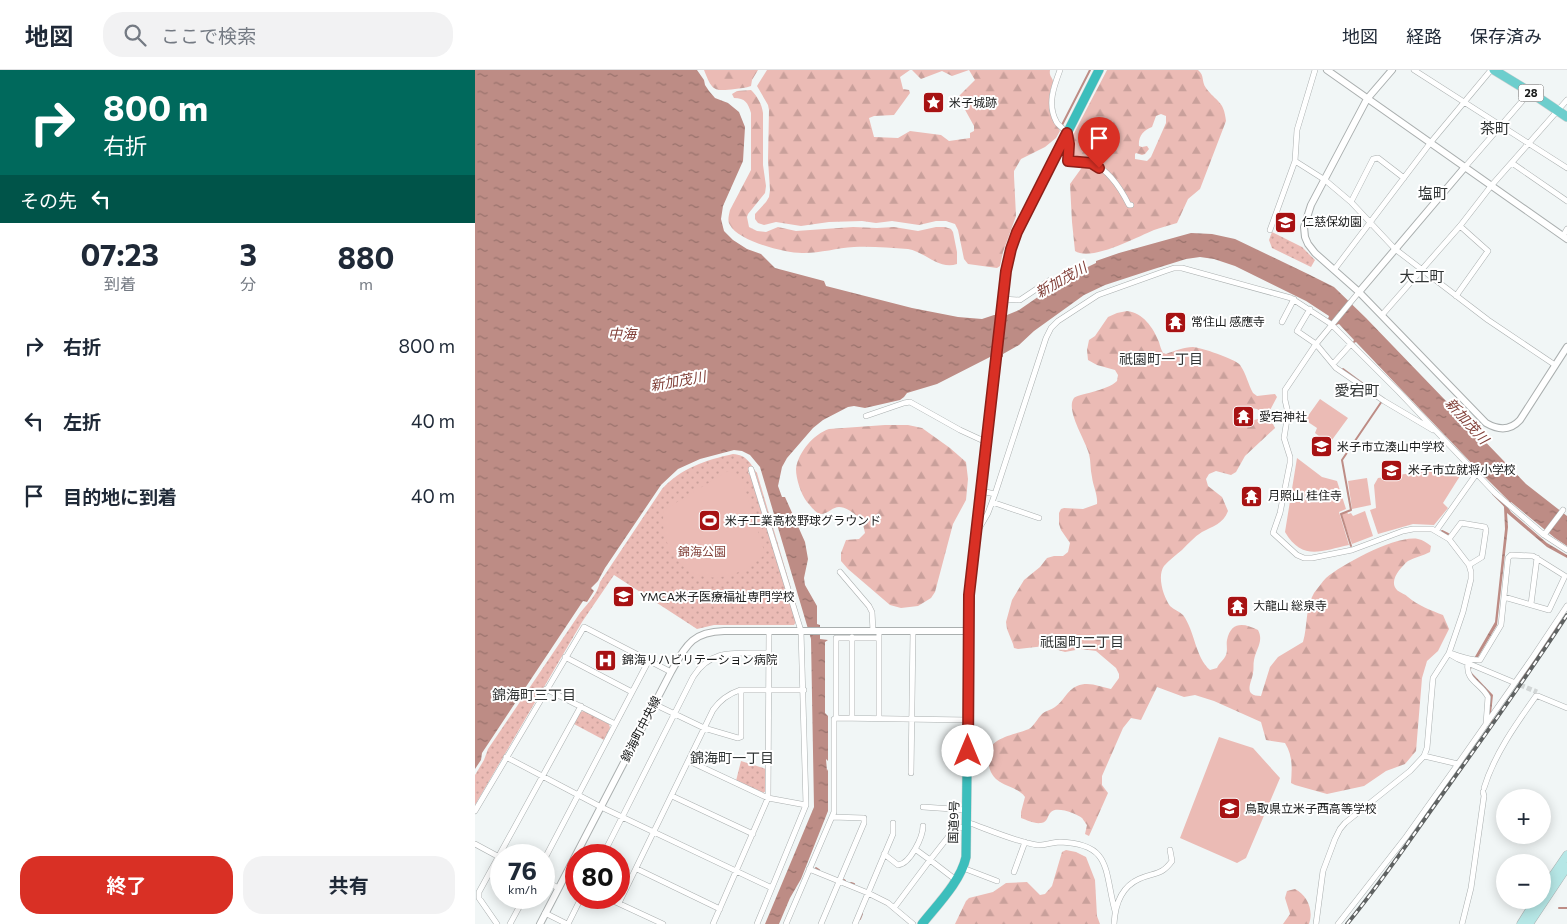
<!DOCTYPE html>
<html lang="ja">
<head>
<meta charset="utf-8">
<style>
	:root { --surface:#fff; --page:#f2f2f3; --text:#1f2937; --muted:#747a83; --line:#e0e1e3; --accent:#d93025 }
	body { margin:0; font-family:Commissioner,"Noto Sans JP",sans-serif; background:var(--page); color:var(--text); height:100vh; display:flex; flex-direction:column; font-size:19px; white-space:nowrap }
	* { box-sizing:border-box; margin:0 }
	p { font-size:16px; color:var(--muted) }
	.icon { flex:none; width:28px; height:28px; fill:none; stroke:currentColor; stroke-width:2; stroke-linecap:round; stroke-linejoin:round }
	.map { position:relative; flex:1; overflow:hidden }
	.side { display:flex; flex-direction:column; background:var(--surface); width:475px }
	.side>* { flex:none }
	.banner { background:#00695c; color:#fff; overflow:hidden }
	.controls { position:absolute; left:1021px; top:719px; display:grid; gap:10px }
	.controls a { display:grid; place-items:center; width:55px; height:55px; border-radius:50%; background:var(--surface); box-shadow:0 2px 12px #0003; font-size:25px }
	.speed { position:absolute; left:15px; top:774px; display:flex; gap:10px; font-size:25px; font-weight:700; text-align:center }
	.speed>* { display:grid; place-content:center; width:65px; height:65px; border-radius:50%; background:var(--surface); box-shadow:0 2px 12px #0003; line-height:1 }
	.speed small { font-size:12px; font-weight:400 }
	.speed .limit { border:8px solid #d22; background:#fff; color:#111 }
	.pin { position:absolute; display:grid; place-items:center; width:42px; height:42px; color:#fff; margin:-51px -21px; border-radius:50% 50% 50% 0; rotate:-45deg; box-shadow:0 0 5px #0007 }
	.pin .icon { rotate:45deg }
	.me { position:absolute; width:55px; margin:-28px; rotate:0deg; stroke-linejoin:round; filter:drop-shadow(0 0 4px #0008) }
	.turn { display:flex; align-items:center; gap:18px; height:105px; padding:0 20px; font-size:22px }
	.turn .icon { width:65px; height:65px; stroke-width:2.5 }
	.turn b { display:block; font-size:35px; line-height:42px }
	.then { display:flex; align-items:center; height:48px; padding:0 20px; background:#0003; gap:10px; font-size:19px }
	.eta { display:flex; justify-content:space-evenly; align-items:center; height:85px; text-align:center }
	.eta b { font-size:30px; font-weight:700; line-height:35px }
	.action { display:flex; gap:10px; margin-top:auto; padding:10px 20px }
	.action a { flex:1; height:58px; border-radius:20px; background:var(--accent); color:#fff; font-size:20px; font-weight:700; line-height:58px; text-align:center }
	.action a+a { background:var(--page); color:var(--text) }
	ul { padding:0; list-style:none }
	li { display:flex; align-items:center; gap:15px; height:75px; padding:0 20px }
	li div { flex:1 }
	li b { display:block; font-size:19px }
	li em { font-style:normal }
	header { display:flex; align-items:center; gap:30px; box-sizing:border-box; height:70px; padding:0 25px; background:var(--surface); border-bottom:1px solid var(--line) }
	header strong { font-size:24px }
	nav { display:flex; gap:28px; margin-inline-start:auto; font-size:18px }
	.search { width:350px; height:45px; background:var(--page); display:flex; align-items:center; gap:12px; box-sizing:border-box; padding:0 18px; border-radius:20px; color:var(--muted); font-size:19px }
	main { display:flex; flex:1; min-height:0 }
	.map>svg:first-child { display:block }
	.grass { fill:url(#grass-dots) }
	.forest { fill:url(#forest-firs); fill-rule:evenodd }
	.pitch { fill:#ebbbb5 }
	.water { fill:url(#water-ripples) }
	.lines { fill:none; stroke-linecap:round; stroke-linejoin:round }
	.stream { stroke:#bd8c85; stroke-width:2 }
	.minor-tunnel { stroke:#d1d5d5; stroke-width:5; stroke-dasharray:5 2.5; stroke-linecap:butt }
	.minor-casing { stroke:#aaafaf; stroke-width:6 }
	.tertiary-casing { stroke:#aaafaf; stroke-width:8 }
	.secondary-casing { stroke:#aaafaf; stroke-width:9 }
	.primary-casing { stroke:#d1d1d1; stroke-width:10 }
	.trunk-casing { stroke:#d1d1d1; stroke-width:10 }
	.minor { stroke:#fff; stroke-width:5 }
	.tertiary { stroke:#fff; stroke-width:6 }
	.secondary { stroke:#b6e7e6; stroke-width:8 }
	.primary { stroke:#6dcecd; stroke-width:9 }
	.trunk { stroke:#3cbebc; stroke-width:9 }
	.rail-casing { stroke:#5f6262; stroke-width:4 }
	.rail { stroke:#fff; stroke-width:2; stroke-dasharray:5.5; stroke-linecap:butt }
	.route-casing { stroke:#8d1f18; stroke-width:12 }
	.route { stroke:#d93025; stroke-width:9 }
	.labels { text-anchor:middle; stroke-width:4; stroke-linejoin:round; paint-order:stroke }
	.shield { fill:#fff; stroke:#5e5f5f; stroke-width:1 }
	.shield-label { font-size:11px; font-weight:bold; fill:#191b1b }
	.poi-label { font-size:12px; fill:#191b1b; stroke:#fff; text-anchor:start }
	.park-label { font-size:12px; fill:#824139; stroke:#fff }
	.street-label { font-size:12px; fill:#191b1b; stroke:#fff }
	.water-label { font-size:14px; font-style:italic; fill:#82413a; stroke:#fff }
	.neighbourhood-label { font-size:14px; fill:#313535; stroke:#fff }
	.quarter-label { font-size:15px; fill:#313535; stroke:#fff }
</style>
</head>
<body>
<header>
<strong>地図</strong>
<div class="search"><svg class="icon" aria-label="search" viewBox="0 0 24 24"><circle cx="10" cy="10" r="6"/><path d="M15 15l6 6"/></svg>ここで検索</div>
<nav><a>地図</a><a>経路</a><a>保存済み</a></nav>
</header>
<main>
<section class="side">
<div class="banner">
<div class="turn"><svg class="icon" aria-label="right" viewBox="0 0 24 24"><path d="M7 20v-9h11M14 6l5 5-5 5"/></svg><div><b>800 m</b>右折</div></div>
<div class="then">その先<svg class="icon" aria-label="left" viewBox="0 0 24 24"><path d="M17 20v-9H6M10 6l-5 5 5 5"/></svg></div>
</div>
<div class="eta">
<div><b>07:23</b><p>到着</p></div>
<div><b>3</b><p>分</p></div>
<div><b>880</b><p>m</p></div>
</div>
<ul>
<li><svg class="icon" aria-label="right" viewBox="0 0 24 24"><path d="M7 20v-9h11M14 6l5 5-5 5"/></svg><div><b>右折</b></div><em>800 m</em></li>
<li><svg class="icon" aria-label="left" viewBox="0 0 24 24"><path d="M17 20v-9H6M10 6l-5 5 5 5"/></svg><div><b>左折</b></div><em>40 m</em></li>
<li><svg class="icon" aria-label="arrive" viewBox="0 0 24 24"><path d="M6 21V4h12l-3 4 3 4H6"/></svg><div><b>目的地に到着</b></div><em>40 m</em></li>
</ul>
<div class="action"><a>終了</a><a>共有</a></div>
</section>
<div class="map">
<svg width="1092" height="854" viewBox="0 0 1092 854">
	<defs>
		<pattern id="grass-dots" width="8" height="8" patternUnits="userSpaceOnUse" patternTransform="scale(1.25)"><rect width="8" height="8" fill="#ebbbb5"/><path d="M2 2h.1M6 6h.1" fill="none" stroke="#c9a09b" stroke-width="1.8" stroke-linecap="round"/></pattern>
		<pattern id="forest-firs" width="22" height="20" patternUnits="userSpaceOnUse" patternTransform="scale(1.25)"><rect width="22" height="20" fill="#ebbbb5"/><path d="M5 1l3.5 6h-7zM16 11l3.5 6h-7z" fill="#c9a09b"/></pattern>
		<pattern id="water-ripples" width="26" height="14" patternUnits="userSpaceOnUse" patternTransform="scale(1.25)"><rect width="26" height="14" fill="#bd8c85"/><path d="M2 4q2-2 4 0t4 0M15 11q2-2 4 0t4 0" fill="none" stroke="#99726c"/></pattern>
	</defs>
	<rect width="100%" height="100%" fill="#f1f6f6"/>
	<!-- grass -->
	<path class="grass" d="M797 162 827 177 840 190 836 197 797 178 794 170Z
		M258 384C272 385 275 393 282 403L326 552 279 399 273 402 277 408 321 552 319 555H239L222 559 139 505 107 552 0 735V705L9 690 13 679 105 543C114 532 122 525 125 512L187 419C206 398 231 390 258 384Z
		M109 641 134 654 135 658 129 670 99 654 105 642Z
		M266 691 291 699V721L288 723 261 711Z"/>
	<!-- forest -->
	<path class="forest" d="M229 0H283L277 10 276 16C271 18 265 18 260 19 238 22 237 20 229 0Z
		M292 0H435L425 7 428 19 434 20 435 23 419 45 399 46 394 48 399 67 423 68 435 61 466 65 474 71 495 68V63L499 61V56L483 27 500 10 494 0 477 6 467 1 446 9 437 0H575C574 6 577 7 578 11 578 15 575 20 575 23 572 41 578 47 585 61L581 68 570 77 546 89 539 101V106L541 146 528 182 525 196 522 198 493 194 489 189 483 160 480 154 471 151H461L444 155 417 151 401 153 387 151 354 152 326 156 301 152 289 155 283 153 280 149V144L291 132 294 127 295 120 293 90 294 40 293 35 282 16Z
		M632 0H723C730 6 726 11 731 18 741 32 749 30 751 51L725 119 713 129 702 153C694 155 686 158 679 160 662 167 616 192 600 181L597 152 595 114 608 96 596 85V69ZM686 44 691 46V53L676 87 672 91 660 89V84L661 83 667 85 670 84 674 79 672 76 667 77 664 76C663 67 668 60 677 57L681 46Z
		M276 20C282 26 287 34 288 43V95L291 116 290 123 273 144 272 147 274 157 282 161 291 162 303 157 321 161 378 157 402 158 419 157 443 161 461 157H470L476 159 478 162 482 182V194C464 200 450 182 433 179 415 178 397 176 379 177 362 178 346 183 329 183 312 184 263 171 255 155 252 151 254 145 255 140L276 100V43C273 33 270 28 259 28L257 24 262 21Z
		M652 241C668 243 678 257 684 272 685 276 686 279 688 283L691 284C699 281 709 277 718 277 724 277 761 289 765 295 771 303 773 314 778 323L782 326 800 324 802 327 793 344 791 345 782 339 771 337 763 345 765 351 767 353 783 349 798 354 800 358 770 386 761 402 756 405 741 401 734 404 731 409 733 416 747 427 753 441C748 454 738 456 727 462 719 467 713 474 707 480 701 485 694 490 689 496 682 506 688 526 695 536 699 540 704 541 708 545 720 561 720 587 735 600L742 598C744 593 749 590 751 585 753 580 751 575 752 570 756 551 769 553 783 560 789 571 781 579 779 590 778 594 779 599 778 603 777 612 767 626 786 626L795 597 803 587 828 572C833 555 830 538 839 523 843 518 847 512 851 508 868 494 921 465 943 469 948 470 952 473 956 476L955 482C948 486 940 487 933 491 926 497 912 512 923 521 926 523 930 524 933 527 944 536 955 540 968 545L974 559 963 581 952 591 947 608 941 681 930 694 911 701 889 716 852 724 820 715 816 713C817 698 818 686 810 673L791 670 786 652 739 631 720 625 709 627 682 617 666 650 656 648 648 658 627 706V715L633 723 614 766 610 764 612 755C611 754 608 749 607 748 602 744 582 736 576 742 572 746 573 752 566 753 559 754 552 750 546 748V742L550 727C539 712 514 719 513 688 512 667 540 665 554 659 559 656 562 649 567 644 570 641 576 640 580 637 589 631 592 620 602 616 614 611 625 617 636 619L644 608V604L641 598 621 581 606 579 590 582 570 576 543 579 539 578 538 574 532 559 531 552 537 530 549 510 565 497 572 488 579 486H588L593 482 595 473 586 460 584 454V443L586 439 589 438 608 439 622 434C623 425 618 416 617 407 615 399 616 391 614 384 611 371 590 340 599 328 603 324 632 321 642 311L643 305 640 300 622 295 613 290 612 280 614 270 620 266 633 247 642 243Z
		M410 355H433L447 358 475 378 491 392 493 409 491 430 478 454 460 522 456 528 443 536 426 538 415 535 373 499 366 491V483L371 470 384 469 390 463 387 450C381 445 372 437 364 437 356 437 351 447 343 443 338 440 335 435 332 432 326 424 321 409 321 399 323 382 339 364 354 359Z
		M591 780 601 782 611 787 620 810 622 846 625 854H480L491 831 494 828 518 822 531 813 552 812 565 825 570 824 577 816 587 782Z
		M820 819C832 825 839 840 834 854H808L815 844 810 828 812 821Z"/>
	<!-- pitch -->
	<path class="pitch" d="M845 329 873 348 854 374 840 363 842 358 830 350Z
		M822 388 847 407 862 411 871 439 864 442 874 475C846 481 827 491 810 462Z
		M964 399 965 402 985 401V406L968 433 973 438 959 455 938 454 903 464 895 440 901 438 899 415 903 408Z
		M253 401 266 406 290 484C278 496 262 505 245 507 207 512 183 474 189 440Z
		M892 408 896 435 877 439 873 411Z
		M890 441 898 466 877 474 866 444 872 442 873 444 876 443 878 446Z
		M744 667 778 678 805 708 771 788 762 793 705 768Z"/>
	<!-- water -->
	<path class="water" d="M0 0H222L229 10 230 15 234 21 240 28 253 33 264 42 270 57 268 91 248 136 246 149 249 161 258 170 272 179 286 184 300 198 349 211 351 216 437 238 483 247 507 249 519 245H532L544 240 592 207 621 193V191L644 183 716 163 737 164 760 169 833 204 859 217 891 248 1051 414 1092 446V476L1080 468 1036 432 1032 436 1036 442 1072 473 1092 485V488L1072 477 1032 443 1033 457 1022 555 996 599V602L1018 625 1016 644 1018 650 1016 654 1014 643V625L994 604V597L1020 552 1030 459 1029 437 1027 433 1030 435 1034 431 1004 401H1003V400L881 272 879 273 878 272 879 270 864 254 861 255 853 249 854 246 831 231 760 196 739 189 725 187 711 189 679 199 630 215 609 225 559 261 544 275 528 284V287H515L462 314 432 323 429 327 425 330 390 338 379 336 373 337 348 350 338 358 312 388 307 397 303 416 307 427H310L330 472 333 489 329 508 330 515 342 536V554L345 555V569L353 570 350 572V643L353 646V691L351 689 352 701 353 699V741L326 809 315 828 304 854H290L339 737 336 569 285 397 275 385 267 381 259 380 225 389 203 399 186 415 130 498 123 511 116 518 119 521 112 532 108 531 7 683 6 690 0 699Z"/>
	<g class="lines">
		<!-- stream -->
		<path class="stream" d="M587 55 615 0
			M868 299 887 313
			M1018 424 1029 435
			M967 461 973 464
			M876 476 866 444 876 440 867 390 907 331
			M1045 612 1085 551
			M341 798 344 800
			M369 810 370 811
			M376 813 379 814
			M1084 838H1092
			M385 849 387 844"/>
		<!-- minor-tunnel -->
		<path class="minor-tunnel" d="M1038 612 1062 622"/>
		<defs>
			<path id="minor" d="M585 0C579 16 572 34 581 51 583 56 589 58 592 63 596 71 594 82 593 91 600 91 609 90 617 93 634 100 646 119 654 135H656
				M939 0 1092 98
				M820 91 850 110 876 132 920 179 1013 250 1080 295
				M1037 93 1092 131
				M990 97 1055 22
				M876 132 898 89 903 88 929 108
				M795 160 820 91 822 60 840 0
				M1088 166 1092 159
				M859 200 956 72 1016 0
				M981 226 1013 181 985 156
				M527 229 545 230 575 210H581
				M835 239 822 261 841 274 861 298 909 331 958 360
				M907 245 985 156 1016 116 1092 30
				M807 252 819 229
				M858 294 876 274
				M391 346 429 333 435 332 485 360 511 372
				M276 399 326 561 331 735 282 854
				M520 424 571 268 576 258 583 251 623 225 690 201 699 198H707L816 228 856 254 924 322 1020 423 1069 465 1092 480
				M517 432 564 448
				M961 461 1002 403
				M502 462 513 443 520 424 506 421
				M1069 465 1088 440
				M974 469 986 453 1010 457 1011 460 1007 487 994 495
				M365 502 394 536 397 542 398 561
				M1056 534 1062 488
				M404 564V649
				M974 583C982 585 997 591 1005 590L1026 555 1033 488 1036 485 1058 486 1090 506 1074 540 1029 527
				M976 585 983 589 1038 612
				M90 587 157 622
				M993 593C990 611 1006 613 1013 627L1011 654
				M71 619 140 654
				M179 634 229 658 263 668 266 667V620
				M361 648 493 650
				M377 648V567
				M31 687 126 737 297 818
				M214 691 293 728 331 735
				M983 694 1058 587 1092 536
				M436 703 438 562
				M1009 718C1019 685 1041 654 1061 626H1063L1092 638
				M197 726 278 764
				M448 737 492 740
				M0 741 109 557 196 602
				M492 752C512 759 541 772 562 775 569 776 577 772 585 772 637 774 629 800 640 841
				M0 774 26 788
				M440 779 455 790 481 757 491 758
				M409 784 423 795C435 794 448 767 448 756
				M128 785 218 607C237 577 262 584 294 583
				M69 790 174 590
				M488 798 522 811
				M162 799 245 839
				M334 799 393 823 413 833 438 854
				M539 802 550 772
				M69 810 83 818
				M132 828 188 854
				M144 833 238 640C245 630 253 624 265 620H329
				M419 838 455 790 481 810
				M70 843 92 854
				M22 854 4 828V822L106 636
				M35 854 49 828
				M93 854 106 828
				M238 854 293 728 294 561
				M311 854 359 742V649L361 648V568H404
				M346 854 389 753V748L357 747
				M380 854 418 764V753
				M639 854C640 836 646 817 664 809 680 802 686 806 697 791L695 780
				M841 854 848 801 860 769 865 759 870 753 935 701 949 686 952 678 958 608 974 583 988 542 996 509V502L994 495 974 469 957 459H938L928 461 877 480 837 488H829L822 485 798 463 805 443 815 393V387L809 368 813 343 810 330V320L841 274 884 222
				M863 854 931 767 983 694 949 686
				M987 854 996 818 1009 726 1008 722"/>
			<path id="tertiary" d="M852 0 1092 169
				M917 0 892 29 836 135 829 157 830 167 833 174 840 183 884 222 1011 353C1023 360 1035 361 1045 350L1092 277
				M884 222 990 97
				M65 854 196 602C211 576 216 562 249 561H493"/>
			<path id="secondary" d="M1068 820 1092 785
				M1046 854 1061 830
				M1054 854 1092 797"/>
			<path id="primary" d="M1019 0 1055 22 1092 47"/>
			<path id="trunk" d="M447 854C462 835 486 811 491 787L494 525 531 201 536 179 542 162 624 0"/>
		</defs>
		<!-- minor casing -->
		<use href="#minor" class="minor-casing"/>
		<!-- tertiary casing -->
		<use href="#tertiary" class="tertiary-casing"/>
		<!-- secondary casing -->
		<use href="#secondary" class="secondary-casing"/>
		<!-- primary casing -->
		<use href="#primary" class="primary-casing"/>
		<!-- trunk casing -->
		<use href="#trunk" class="trunk-casing"/>
		<!-- minor -->
		<use href="#minor" class="minor"/>
		<!-- tertiary -->
		<use href="#tertiary" class="tertiary"/>
		<!-- secondary -->
		<use href="#secondary" class="secondary"/>
		<!-- primary -->
		<use href="#primary" class="primary"/>
		<!-- trunk -->
		<use href="#trunk" class="trunk"/>
		<defs>
			<path id="rail" d="M872 854C905 814 934 771 964 729 1008 668 1051 608 1092 545"/>
		</defs>
		<!-- rail casing -->
		<use href="#rail" class="rail-casing"/>
		<!-- rail -->
		<use href="#rail" class="rail"/>
	</g>
	<g class="lines">
		<defs>
			<path id="route" d="M493 681 494 525 531 201 536 179 542 162 592 63 594 74 593 91 616 93 624 98"/>
		</defs>
		<!-- route casing -->
		<use href="#route" class="route-casing"/>
		<!-- route -->
		<use href="#route" class="route"/>
	</g>
	<!-- icons -->
	<defs>
		<symbol id="sight-square" viewBox="-11 -11 22 22"><rect x="-9" y="-9" width="18" height="18" rx="4" fill="#a71213" stroke="#fff"/><path d="M0-6L1.8-2.2L6-1.7L2.9 1.2L3.7 5.4L0 3.3L-3.7 5.4L-2.9 1.2L-6-1.7L-1.8-2.2Z" fill="#fff"/></symbol>
		<symbol id="school-square" viewBox="-11 -11 22 22"><rect x="-9" y="-9" width="18" height="18" rx="4" fill="#a71213" stroke="#fff"/><path d="M0-5L7-2L0 1L-7-2ZM-4 1L0 2.5L4 1V4Q0 6-4 4Z" fill="#fff"/></symbol>
		<symbol id="temple-square" viewBox="-11 -11 22 22"><rect x="-9" y="-9" width="18" height="18" rx="4" fill="#a71213" stroke="#fff"/><path d="M0-6L5-2H3V0L6.5 2.5H4V6H1.5V3h-3V6H-4V2.5H-6.5L-3 0V-2H-5Z" fill="#fff"/></symbol>
		<symbol id="stadium-square" viewBox="-11 -11 22 22"><rect x="-9" y="-9" width="18" height="18" rx="4" fill="#a71213" stroke="#fff"/><path d="M0-5a6.5 5 0 1 0 0 10a6.5 5 0 1 0 0-10ZM-3.5-1.8h7v3.6h-7Z" fill="#fff"/></symbol>
		<symbol id="university-square" viewBox="-11 -11 22 22"><rect x="-9" y="-9" width="18" height="18" rx="4" fill="#a71213" stroke="#fff"/><path d="M0-5L7-2L0 1L-7-2ZM-4 1L0 2.5L4 1V4Q0 6-4 4Z" fill="#fff"/></symbol>
		<symbol id="hospital-square" viewBox="-11 -11 22 22"><rect x="-9" y="-9" width="18" height="18" rx="4" fill="#a71213" stroke="#fff"/><path d="M-5-5h3v3.5h4V-5h3V5h-3V1.5h-4V5h-3Z" fill="#fff"/></symbol>
	</defs>
	<g fill-rule="evenodd">
		<use href="#sight-square" x="446" y="20" width="25" height="25"/>
		<use href="#school-square" x="798" y="140" width="25" height="25"/>
		<use href="#temple-square" x="688" y="240" width="25" height="25"/>
		<use href="#temple-square" x="756" y="334" width="25" height="25"/>
		<use href="#school-square" x="834" y="364" width="25" height="25"/>
		<use href="#school-square" x="904" y="388" width="25" height="25"/>
		<use href="#temple-square" x="764" y="414" width="25" height="25"/>
		<use href="#stadium-square" x="222" y="438" width="25" height="25"/>
		<use href="#university-square" x="136" y="514" width="25" height="25"/>
		<use href="#temple-square" x="750" y="524" width="25" height="25"/>
		<use href="#hospital-square" x="118" y="578" width="25" height="25"/>
		<use href="#school-square" x="742" y="726" width="25" height="25"/>
	</g>
	<g class="labels">
		<!-- shield labels -->
		<rect class="shield" x="1043.5" y="14.5" width="25" height="17" rx="4"/>
		<g class="shield-label">
			<text x="1056" y="27">28</text>
		</g>
		<!-- poi labels -->
		<g class="poi-label">
			<text x="474" y="37">米子城跡</text>
			<text x="827" y="156">仁慈保幼園</text>
			<text x="716" y="256">常住山 感應寺</text>
			<text x="784" y="351">愛宕神社</text>
			<text x="862" y="381">米子市立湊山中学校</text>
			<text x="933" y="404">米子市立就将小学校</text>
			<text x="793" y="430">月照山 桂住寺</text>
			<text x="250" y="455">米子工業高校野球グラウンド</text>
			<text x="165" y="531">YMCA米子医療福祉専門学校</text>
			<text x="778" y="540">大龍山 総泉寺</text>
			<text x="147" y="594">錦海リハビリテーション病院</text>
			<text x="770" y="743">鳥取県立米子西高等学校</text>
		</g>
		<!-- park labels -->
		<g class="park-label">
			<text x="227" y="486">錦海公園</text>
		</g>
		<!-- street labels -->
		<g class="street-label">
			<text transform="translate(166 659) rotate(-63)" y="4">錦海町中央線</text>
			<text transform="translate(479 752) rotate(-88)" y="4">国道9号</text>
		</g>
		<!-- water labels -->
		<g class="water-label">
			<text transform="translate(586 210) rotate(-29)" y="5">新加茂川</text>
			<text x="147" y="269">中海</text>
			<text transform="translate(203 311) rotate(-10)" y="5">新加茂川</text>
			<text transform="translate(992 351) rotate(48)" y="5">新加茂川</text>
		</g>
		<!-- neighbourhood labels -->
		<g class="neighbourhood-label">
			<text x="686" y="294">祇園町一丁目</text>
			<text x="607" y="577">祇園町二丁目</text>
			<text x="59" y="630">錦海町三丁目</text>
			<text x="257" y="693">錦海町一丁目</text>
		</g>
		<!-- quarter labels -->
		<g class="quarter-label">
			<text x="1020" y="64">茶町</text>
			<text x="958" y="129">塩町</text>
			<text x="947" y="212">大工町</text>
			<text x="882" y="326">愛宕町</text>
		</g>
	</g>
</svg>
<div class="controls">
<a>+</a>
<a>−</a>
</div>
<div class="speed"><div>76<small>km/h</small></div><div class="limit">80</div></div>
<div class="pin" style="left:624px;top:98px;background:#d93025"><svg class="icon" aria-label="arrive" viewBox="0 0 24 24"><path d="M6 21V4h12l-3 4 3 4H6"/></svg></div>
<svg class="me" style="left:493px;top:681px" viewBox="-20 -20 40 40"><circle r="19" fill="#fff"/><path d="M0-13L10 11 0 6-10 11z" fill="#d93025"/></svg>
</div>
</main>
</body>
</html>
